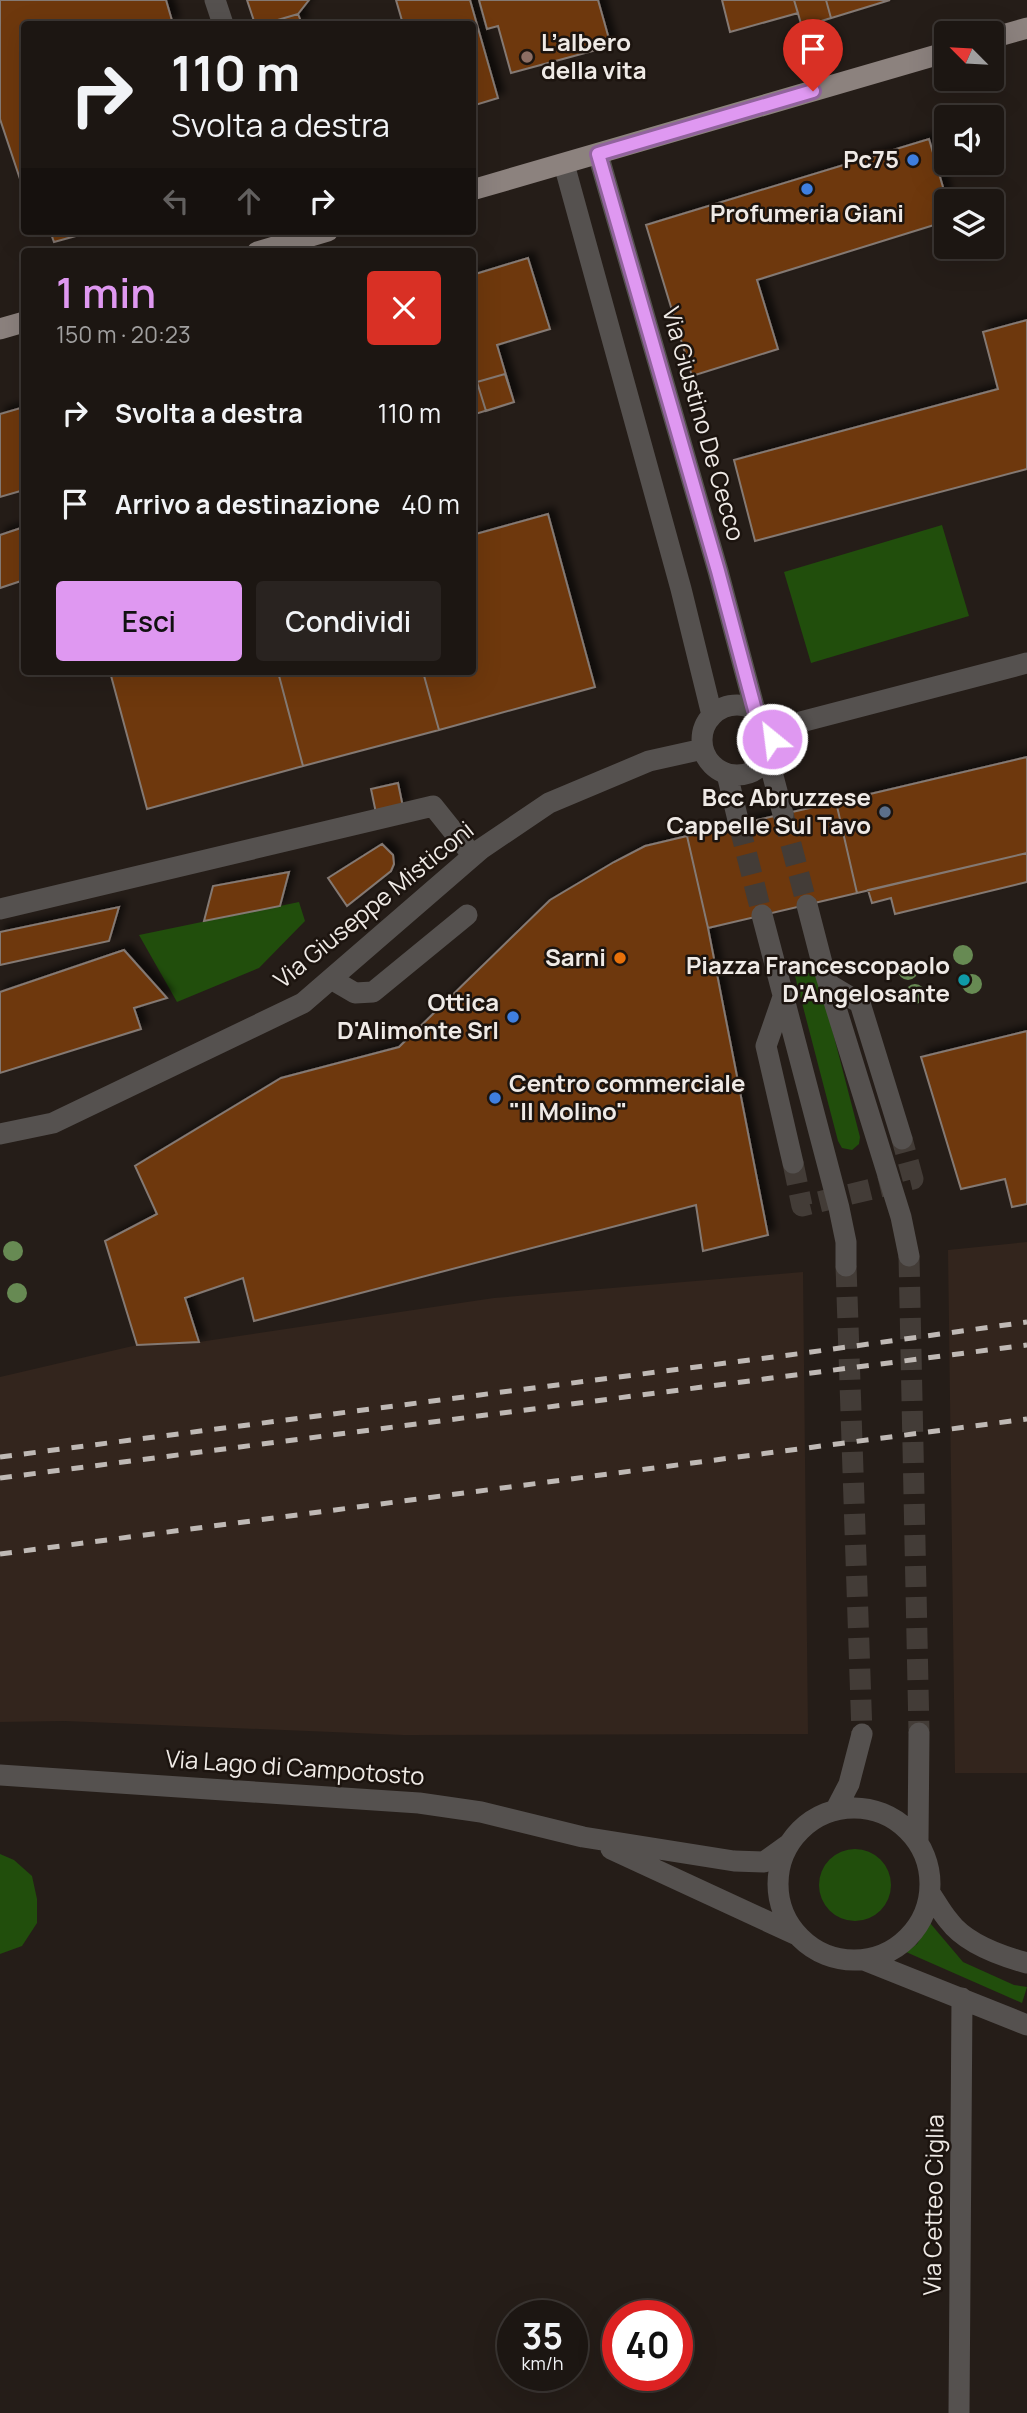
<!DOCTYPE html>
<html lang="it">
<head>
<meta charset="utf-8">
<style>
	:root { --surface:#1c1612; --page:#292320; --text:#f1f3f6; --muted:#a09f9f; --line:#3a3532; --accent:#df98f1 }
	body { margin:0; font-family:Manrope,sans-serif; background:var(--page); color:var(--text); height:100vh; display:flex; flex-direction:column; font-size:26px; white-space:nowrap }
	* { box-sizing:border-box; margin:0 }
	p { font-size:23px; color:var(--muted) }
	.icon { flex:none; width:38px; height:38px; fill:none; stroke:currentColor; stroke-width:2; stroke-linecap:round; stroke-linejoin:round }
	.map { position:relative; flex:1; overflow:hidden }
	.details { position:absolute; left:21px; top:248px; width:455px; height:427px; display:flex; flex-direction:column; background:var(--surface); border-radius:7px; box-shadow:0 7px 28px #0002,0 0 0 2px var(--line) }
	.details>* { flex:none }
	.guide { position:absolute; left:21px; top:21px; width:455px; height:214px; border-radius:7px; box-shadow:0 7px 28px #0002,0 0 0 2px var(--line); background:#1c1612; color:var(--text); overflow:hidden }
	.needle { width:46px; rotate:294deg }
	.controls { position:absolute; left:934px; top:21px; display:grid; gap:14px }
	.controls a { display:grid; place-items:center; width:70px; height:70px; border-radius:7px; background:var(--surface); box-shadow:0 7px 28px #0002,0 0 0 2px var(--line); font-size:35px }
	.speed { position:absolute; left:497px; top:2300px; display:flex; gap:14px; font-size:35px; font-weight:700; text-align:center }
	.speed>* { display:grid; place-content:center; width:91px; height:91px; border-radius:50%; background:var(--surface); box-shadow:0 7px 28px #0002,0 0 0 2px var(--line); line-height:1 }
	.speed small { font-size:18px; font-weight:400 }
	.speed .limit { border:10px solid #d22; background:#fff; color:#111 }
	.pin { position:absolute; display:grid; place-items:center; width:60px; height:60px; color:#fff; margin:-72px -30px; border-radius:50% 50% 50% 0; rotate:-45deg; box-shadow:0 0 7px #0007 }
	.pin .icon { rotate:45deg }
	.me { position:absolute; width:77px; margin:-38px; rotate:331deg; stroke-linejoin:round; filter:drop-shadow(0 0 5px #0008) }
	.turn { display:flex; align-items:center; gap:24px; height:147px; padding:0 35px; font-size:32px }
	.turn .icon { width:91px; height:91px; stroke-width:2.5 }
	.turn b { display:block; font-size:49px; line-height:60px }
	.lanes { display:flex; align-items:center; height:66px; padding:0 35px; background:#0003; justify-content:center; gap:35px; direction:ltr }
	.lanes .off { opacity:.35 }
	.round { display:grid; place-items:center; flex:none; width:74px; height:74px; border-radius:7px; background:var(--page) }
	.overview { display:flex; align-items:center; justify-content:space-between; height:119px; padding:0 35px }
	h1 { font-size:42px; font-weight:600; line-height:52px; color:var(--accent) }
	.action { display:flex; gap:14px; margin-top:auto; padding:14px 35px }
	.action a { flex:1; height:80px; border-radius:7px; background:var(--accent); color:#111; font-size:28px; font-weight:600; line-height:80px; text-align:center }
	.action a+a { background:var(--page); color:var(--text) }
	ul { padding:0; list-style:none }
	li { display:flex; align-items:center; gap:21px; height:91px; padding:0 35px }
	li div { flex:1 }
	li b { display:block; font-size:26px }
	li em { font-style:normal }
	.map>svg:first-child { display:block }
	.built { fill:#33251d }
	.green { fill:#214e0c }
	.building { fill:#6e380b; stroke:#847973; stroke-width:2; filter:url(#shadow) }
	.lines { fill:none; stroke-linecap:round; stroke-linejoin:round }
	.minor-tunnel { stroke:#433c37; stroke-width:21; stroke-dasharray:21 10; stroke-linecap:butt }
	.minor { stroke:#55514f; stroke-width:21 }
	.major { stroke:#8c827e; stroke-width:21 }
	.rail { stroke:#bfb9b5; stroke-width:5; stroke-dasharray:12 12; stroke-linecap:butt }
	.tree { fill:#678a53 }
	.route-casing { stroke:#91639d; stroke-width:18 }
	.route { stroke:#df98f1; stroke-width:12 }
	.education-dot { fill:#8d6e63; stroke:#1c140f; stroke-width:2.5 }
	.shop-dot { fill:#3f7fe0; stroke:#1c140f; stroke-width:2.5 }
	.service-dot { fill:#5c6f8a; stroke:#1c140f; stroke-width:2.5 }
	.food-dot { fill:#e8710a; stroke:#1c140f; stroke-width:2.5 }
	.culture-dot { fill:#0f9aa8; stroke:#1c140f; stroke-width:2.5 }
	.labels { text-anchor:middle; stroke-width:5; stroke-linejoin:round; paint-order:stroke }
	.poi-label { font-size:24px; font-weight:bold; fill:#efeae6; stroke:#1c140f; text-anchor:end }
	.street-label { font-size:24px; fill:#efeae6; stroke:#1c140f }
</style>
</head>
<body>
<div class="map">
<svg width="1027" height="2413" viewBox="0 0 1027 2413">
	<defs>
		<filter id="shadow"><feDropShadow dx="6" dy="-6" stdDeviation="3.5" flood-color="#0009"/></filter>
	</defs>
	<rect width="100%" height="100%" fill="#251d18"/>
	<!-- built -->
	<path class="built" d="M1027 1242V1773H955L948 1250Z
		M803 1272 808 1734 404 1735 65 1721 0 1722V1377L137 1345 199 1342 494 1298Z"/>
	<!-- green -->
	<path class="green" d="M942 525 969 616 811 663 784 572Z
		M299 902 305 921 259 968 177 1002 139 935Z
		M817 971 860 1137 859 1144 852 1150 842 1148 838 1141 795 976Z
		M819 1885a36 36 0 1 1 72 0a36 36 0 1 1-72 0Z
		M0 1854 14 1860 32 1876 37 1899V1923L22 1946 0 1954Z
		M930 1923 963 1962 1014 1985 1027 1987 1022 2003 906 1952 917 1944Z"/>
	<!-- building -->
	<path class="building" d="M0 0H166L173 24H24V181L21 182 0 119Z
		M247 0H309L298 14 264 24H255Z
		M396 0H470L498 98 472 106V24H403Z
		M479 0H598L611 46 511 73 498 26 487 29Z
		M722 0H794L798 13 730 32Z
		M794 0H890L802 27Z
		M794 0H826L831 18 802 27Z
		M298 14 302 24H264Z
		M298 14 302 24H264Z
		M929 139 947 201V221L757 280 778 349 692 376 646 225Z
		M50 231H94L54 242Z
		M528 258 550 329 497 345 514 402 472 415V275Z
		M1027 320V469L755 541 734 460 998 389 983 332Z
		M505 374 514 402 486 411 477 382Z
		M24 407V490L0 497V414Z
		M548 514 595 687 439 730 423 672H472V535Z
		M24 527V580L0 588V535Z
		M110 672H278L303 766 147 809Z
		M278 672H423L439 730 303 766Z
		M1027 757V853L857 893 836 802Z
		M398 783 403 807 376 813 371 789Z
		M836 802 857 893 708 928 687 836Z
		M687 836 708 928 768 1235 703 1251 696 1205 254 1321 243 1278 185 1298 199 1342 137 1345 105 1241 157 1214 135 1166 281 1078 399 1047 550 900 614 862 645 846Z
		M382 844 393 855 394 864 391 871 347 906 328 878Z
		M1027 853V882L895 914 891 898 872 903 868 890Z
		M289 872 280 906 204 921 213 886Z
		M119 907 109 941 0 965V932Z
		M124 950 167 998 134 1008 141 1029 0 1073V992Z
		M1027 1031V1204L1012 1207 1005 1179 961 1189 921 1057Z"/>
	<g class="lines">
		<!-- minor-tunnel -->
		<path class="minor-tunnel" d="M783 814 807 905
			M739 824 762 915
			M793 1163 802 1206 913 1179 902 1139
			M909 1256 919 1733
			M846 1266 862 1734"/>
		<!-- minor -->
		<path class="minor" d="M215 0 223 24
			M598 154 718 571 755 710
			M564 164 681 589 712 715
			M702 740a35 35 0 1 1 70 0a35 35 0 1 1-70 0Z
			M770 730 1027 663
			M768 757 783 814
			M727 774 739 824
			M807 905 822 963 901 1217 909 1256
			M0 909 433 806 473 856
			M762 915 839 1208 846 1242V1266
			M331 979 355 993 373 992 467 915
			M830 985 860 1003 902 1139
			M783 997 766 1046 793 1163
			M0 1134 53 1123 303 1003 481 849 549 803 649 761 703 749
			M0 1775 419 1803 481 1812 583 1837 734 1861 764 1862 789 1844
			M778 1884a76 76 0 1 1 152 0a76 76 0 1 1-152 0Z
			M836 1809 849 1784 862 1734
			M918 1841 919 1733
			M611 1849 797 1935
			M930 1893C936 1902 942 1913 949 1921 966 1944 1001 1956 1027 1963
			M864 1960 1027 2025
			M959 2413 962 1998"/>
		<!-- major -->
		<path class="major" d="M992 38 1027 28
			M472 190 947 52
			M257 252 328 231
			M0 329 24 322"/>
		<!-- rail -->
		<path class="rail" d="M0 1457 804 1353 1027 1322
			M0 1478 1027 1345
			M0 1554 1027 1419"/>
	</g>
	<!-- trees -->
	<g class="tree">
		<circle cx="963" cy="955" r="10"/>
		<circle cx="908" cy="970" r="10"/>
		<circle cx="972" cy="984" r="10"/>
		<circle cx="915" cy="994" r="10"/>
		<circle cx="13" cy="1251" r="10"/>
		<circle cx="17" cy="1293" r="10"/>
	</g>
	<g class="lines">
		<defs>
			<path id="route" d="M772 739 767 722 755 710 718 571 598 154 813 91"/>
		</defs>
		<!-- route casing -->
		<use href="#route" class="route-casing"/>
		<!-- route -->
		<use href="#route" class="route"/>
	</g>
	<!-- markers -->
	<circle class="education-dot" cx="527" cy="57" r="7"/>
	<g class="shop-dot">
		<circle cx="913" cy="160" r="7"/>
		<circle cx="807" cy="189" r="7"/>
		<circle cx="513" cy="1017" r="7"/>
		<circle cx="495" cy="1098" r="7"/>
	</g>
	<circle class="service-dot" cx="885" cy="812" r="7"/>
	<circle class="food-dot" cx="620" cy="958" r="7"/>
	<circle class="culture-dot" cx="964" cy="980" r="7"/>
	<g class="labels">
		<!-- poi labels -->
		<g class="poi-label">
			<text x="541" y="51" text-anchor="start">L’albero<tspan x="541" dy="28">della vita</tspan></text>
			<text x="899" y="168">Pc75</text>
			<text x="807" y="222" text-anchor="middle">Profumeria Giani</text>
			<text x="871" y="806">Bcc Abruzzese<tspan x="871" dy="28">Cappelle Sul Tavo</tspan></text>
			<text x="606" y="966">Sarni</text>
			<text x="950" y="974">Piazza Francescopaolo<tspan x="950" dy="28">D'Angelosante</tspan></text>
			<text x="499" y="1011">Ottica<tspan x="499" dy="28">D'Alimonte Srl</tspan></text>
			<text x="509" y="1092" text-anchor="start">Centro commerciale<tspan x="509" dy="28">"Il Molino"</tspan></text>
		</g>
		<!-- street labels -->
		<g class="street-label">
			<text transform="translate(703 424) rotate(74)" y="8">Via Giustino De Cecco</text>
			<text transform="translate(374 905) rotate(-39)" y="8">Via Giuseppe Misticoni</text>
			<text transform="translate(295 1768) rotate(4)" y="8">Via Lago di Campotosto</text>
			<text transform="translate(934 2205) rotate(-89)" y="8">Via Cetteo Ciglia</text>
		</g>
	</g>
</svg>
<div class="controls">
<a><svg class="needle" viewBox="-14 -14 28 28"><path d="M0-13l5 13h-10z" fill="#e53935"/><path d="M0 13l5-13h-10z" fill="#a09f9f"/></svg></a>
<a><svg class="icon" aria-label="sound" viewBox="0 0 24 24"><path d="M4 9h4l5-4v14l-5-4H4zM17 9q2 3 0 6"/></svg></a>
<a><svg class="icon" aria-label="layers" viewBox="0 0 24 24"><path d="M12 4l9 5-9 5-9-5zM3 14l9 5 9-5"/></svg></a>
</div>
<div class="speed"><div>35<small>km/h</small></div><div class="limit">40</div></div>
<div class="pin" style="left:813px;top:91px;background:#d93025"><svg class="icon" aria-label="arrive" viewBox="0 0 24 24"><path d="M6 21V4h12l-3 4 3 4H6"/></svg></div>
<svg class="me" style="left:772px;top:739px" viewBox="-20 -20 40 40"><circle r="17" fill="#df98f1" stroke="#fff" stroke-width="3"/><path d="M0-11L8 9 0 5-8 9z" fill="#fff"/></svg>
<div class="guide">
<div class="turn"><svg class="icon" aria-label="right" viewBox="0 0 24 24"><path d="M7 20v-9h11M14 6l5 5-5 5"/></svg><div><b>110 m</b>Svolta a destra</div></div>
<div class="lanes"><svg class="icon off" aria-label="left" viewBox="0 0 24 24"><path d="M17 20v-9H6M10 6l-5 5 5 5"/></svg><svg class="icon off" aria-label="ahead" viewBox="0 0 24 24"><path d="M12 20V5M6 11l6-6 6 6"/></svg><svg class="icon" aria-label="right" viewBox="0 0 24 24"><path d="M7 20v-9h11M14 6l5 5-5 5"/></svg></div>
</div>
<section class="details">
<div class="overview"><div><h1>1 min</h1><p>150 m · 20:23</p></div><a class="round" style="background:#d93025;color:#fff"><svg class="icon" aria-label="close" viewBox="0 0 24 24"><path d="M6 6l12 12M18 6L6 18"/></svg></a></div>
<ul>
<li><svg class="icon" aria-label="right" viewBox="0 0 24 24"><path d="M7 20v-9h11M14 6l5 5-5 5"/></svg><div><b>Svolta a destra</b></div><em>110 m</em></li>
<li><svg class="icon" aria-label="arrive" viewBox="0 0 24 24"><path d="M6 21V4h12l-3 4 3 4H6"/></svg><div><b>Arrivo a destinazione</b></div><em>40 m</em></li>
</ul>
<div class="action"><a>Esci</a><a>Condividi</a></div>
</section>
</div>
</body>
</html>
